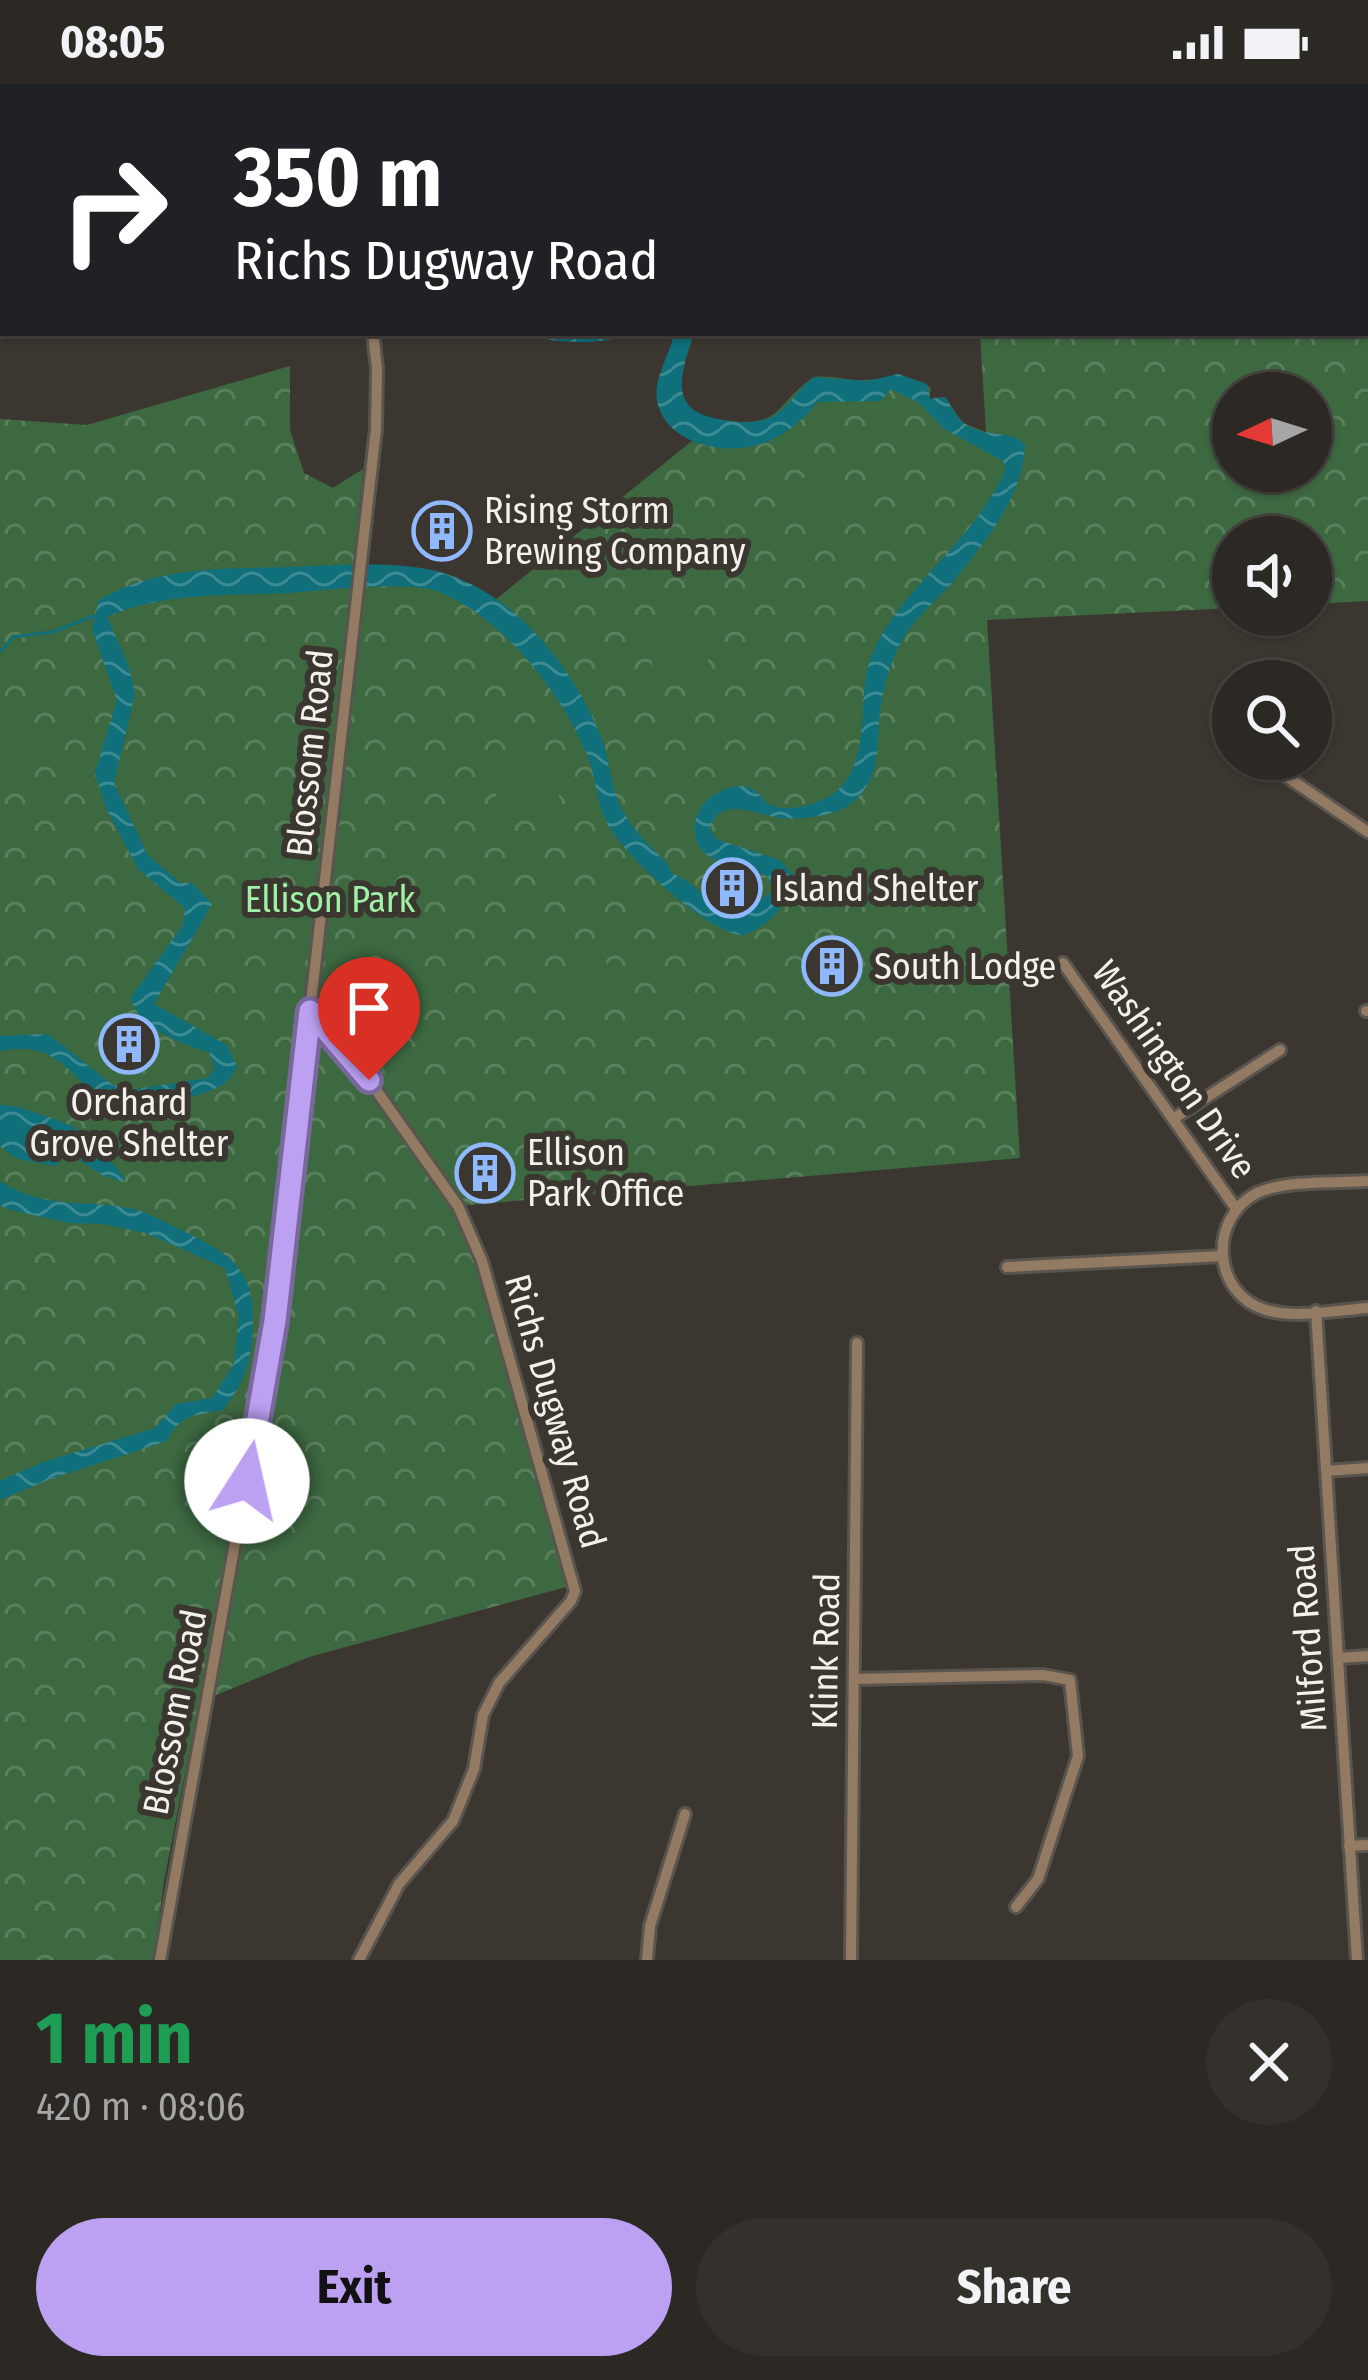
<!DOCTYPE html>
<html lang="en">
<head>
<meta charset="utf-8">
<style>
	:root { --surface:#2c2924; --page:#34312c; --text:#f1f3f6; --muted:#a6a6a6; --line:#484541; --accent:#bca0f2 }
	body { margin:0; font-family:"Fira Sans Condensed",sans-serif; background:var(--page); color:var(--text); height:100vh; display:flex; flex-direction:column; font-size:45px; white-space:nowrap }
	* { box-sizing:border-box; margin:0 }
	p { font-size:39px; color:var(--muted) }
	.icon { flex:none; width:66px; height:66px; fill:none; stroke:currentColor; stroke-width:2; stroke-linecap:round; stroke-linejoin:round }
	.map { position:relative; height:1876px; overflow:hidden }
	.side { display:flex; flex-direction:column; background:var(--surface); flex:1 }
	.side>* { flex:none }
	.banner { position:absolute; left:0px; top:0px; width:1368px; height:252px; box-shadow:0 3px 9px #0004,0 0 0 3px var(--line); background:#202124; color:#fff; overflow:hidden }
	.needle { width:78px; rotate:266deg }
	.controls { position:absolute; left:1212px; top:288px; display:grid; gap:24px }
	.controls a { display:grid; place-items:center; width:120px; height:120px; border-radius:50%; background:var(--surface); box-shadow:0 3px 9px #0004,0 0 0 3px var(--line); font-size:60px }
	.pin { position:absolute; display:grid; place-items:center; width:102px; height:102px; color:#fff; margin:-123px -51px; border-radius:50% 50% 50% 0; rotate:-45deg; box-shadow:0 0 12px #0007 }
	.pin .icon { rotate:45deg }
	.me { position:absolute; width:132px; margin:-66px; rotate:10deg; stroke-linejoin:round; filter:drop-shadow(0 0 9px #0008) }
	.turn { display:flex; align-items:center; gap:42px; height:252px; padding:0 36px; font-size:54px }
	.turn .icon { width:156px; height:156px; stroke-width:2.5 }
	.turn b { display:block; font-size:84px; line-height:102px }
	.round { display:grid; place-items:center; flex:none; width:126px; height:126px; border-radius:63px; background:var(--page) }
	.summary { display:flex; align-items:center; justify-content:space-between; height:204px; padding:0 36px }
	h1 { font-size:72px; font-weight:700; line-height:90px; color:#1e9e55 }
	.action { display:flex; gap:24px; margin-top:auto; padding:24px 36px }
	.action a { flex:1; height:138px; border-radius:72px; background:var(--accent); color:#111; font-size:48px; font-weight:700; line-height:138px; text-align:center }
	.action a+a { background:var(--page); color:var(--text) }
	.status { display:flex; justify-content:space-between; align-items:center; height:84px; padding:0 60px; background:var(--surface); direction:ltr }
	.status svg { height:33px; fill:currentColor }
	.map>svg:first-child { display:block }
	.park { fill:url(#park-crowns); fill-rule:evenodd }
	.pitch { fill:#3d6941 }
	.water { fill:url(#water-waves) }
	.lines { fill:none; stroke-linecap:round; stroke-linejoin:round }
	.stream { stroke:#0f6f7b; stroke-width:3 }
	.minor-casing { stroke:#59554e; stroke-width:16 }
	.minor { stroke:#937a63; stroke-width:10 }
	.route-casing { stroke:#7a689d; stroke-width:30 }
	.route { stroke:#bca0f2; stroke-width:21 }
	.labels { text-anchor:middle; stroke-width:12; stroke-linejoin:round; paint-order:stroke }
	.poi-label { font-size:36px; fill:#f4f1ec; stroke:#3b3730; text-anchor:start }
	.street-label { font-size:36px; fill:#f4f1ec; stroke:#3b3730 }
	.park-label { font-size:36px; fill:#9ff2a5; stroke:#3b3730 }
</style>
</head>
<body>
<div class="status"><b>08:05</b><svg viewBox="0 0 49 12"><path d="M0 12V9h3v3zM5 12V6h3v6zM10 12V3h3v9zM15 12V0h3v12zM26 1h20v11H26zM47 4h2v5h-2z"/></svg></div>
<div class="map">
<svg width="1368" height="1876" viewBox="0 0 1368 1876">
	<defs>
		<pattern id="park-crowns" width="20" height="18" patternUnits="userSpaceOnUse" patternTransform="scale(3)"><rect width="20" height="18" fill="#3d6941"/><path d="M2 6a3 3 0 1 1 6 0M12 15a3 3 0 1 1 6 0" fill="none" stroke="#5a7f5d"/></pattern>
		<pattern id="water-waves" width="16" height="10" patternUnits="userSpaceOnUse" patternTransform="scale(3)"><rect width="16" height="10" fill="#0f6f7b"/><path d="M0 5q4-4 8 0t8 0" fill="none" stroke="#3e8b94"/></pattern>
	</defs>
	<rect width="100%" height="100%" fill="#3b3730"/>
	<!-- park -->
	<path class="park" d="M961 0H1368V517L1311 520V453H1233V524L987 536 1020 1074 456 1122 477 1175 514 1317 570 1502 309 1573 199 1618 164 1797 154 1876H0V335L87 341 290 282V346L304 389 333 404 363 385 354 480 437 487 495 516 718 336C786 345 770 323 814 293 832 291 847 297 864 296 890 295 907 287 931 304L929 315 945 313 963 339 986 348 980 249H1365V3ZM1233 309H1311V387H1233Z"/>
	<!-- pitch -->
	<path class="pitch" d="M838 387 851 423 835 442H803L781 411C798 393 813 388 838 387Z
		M682 545 701 553 709 573 702 595 683 604 653 586 650 567 665 551Z
		M7 621 24 626C34 654 36 673 22 700L0 706V623Z
		M529 669 560 710 556 720 509 737C485 706 494 683 529 669Z
		M583 872 603 874 630 910 626 922 581 933C561 912 570 895 583 872Z"/>
	<!-- water -->
	<path class="water" d="M495 0H773V3H497Z
		M520 249H635C600 262 556 260 520 249Z
		M669 249H694C681 291 665 328 724 336 741 339 757 340 772 333 789 324 798 304 814 293L868 297 898 290 927 300 930 315 945 313C951 321 956 333 964 339 982 354 1008 345 1025 360 1024 411 986 457 955 495 937 517 914 534 901 558 890 579 883 605 880 628 876 664 882 694 851 720 836 732 799 736 780 734 755 731 720 710 710 745L716 755 780 776 794 792C788 820 771 841 744 851 711 852 629 775 611 746 596 723 597 694 586 668 560 607 504 536 442 509 410 495 324 507 287 509 227 512 163 508 107 533L129 583 135 610 114 699 147 770 180 799H192L212 820 154 920 227 961 237 983C233 989 230 995 225 999 211 1012 132 1027 115 1020 67 1000 65 954 0 967V952L48 950 113 1001 130 1006 207 994 215 985 209 968C183 961 136 943 131 913L183 841 185 824 138 785 107 726 95 689 117 616 92 545 99 516C159 481 227 485 294 483 338 481 398 477 440 488 515 509 573 583 601 653 607 667 608 682 612 697 619 733 642 754 667 779L671 789C697 797 710 826 736 834L773 807 768 793C742 777 690 785 695 739 697 717 729 696 750 704 759 707 763 717 771 721 790 730 827 718 840 704 873 670 855 611 872 571 900 503 976 457 1006 384L1003 377 944 345 919 319 891 305 880 317 817 318C803 338 776 359 749 363 715 369 665 357 657 317 653 297 668 273 673 254Z
		M0 1021C19 1021 29 1027 45 1032 94 1048 93 1056 125 1094L123 1098 104 1092 68 1069 55 1082 15 1074 0 1062Z
		M0 1097C46 1127 83 1114 133 1125 148 1128 162 1137 175 1143 218 1164 253 1178 253 1233 253 1272 247 1296 223 1326 194 1332 181 1329 167 1357L50 1395 0 1416V1397L43 1378 155 1344 176 1320 212 1314 234 1280 239 1233 225 1184 146 1149 103 1140 69 1139 7 1125 0 1121Z"/>
	<g class="lines">
		<!-- stream -->
		<path class="stream" d="M0 568 13 553 52 548 94 532"/>
		<defs>
			<path id="minor" d="M249 0 251 3
				M0 120 3 121
				M1230 654 1233 656
				M1261 675 1368 748
				M1063 879 1237 1126
				M310 927 369 996 458 1122 482 1177 575 1507 571 1517 499 1599 483 1631 474 1685 453 1737 399 1800 359 1876
				M1366 927H1368
				M1173 1035 1280 966
				M1368 1097C1337 1099 1284 1096 1257 1109 1208 1134 1212 1210 1266 1226 1297 1235 1336 1226 1368 1224
				M1007 1183 1222 1172
				M1316 1227 1357 1876
				M1326 1387 1368 1384
				M1338 1574 1368 1572
				M855 1595 1043 1591 1070 1596 1078 1672 1038 1795 1016 1823
				M1349 1762 1368 1761
				M160 1876 275 1237 376 345 377 285 373 249
				M647 1876 650 1842 685 1730
				M851 1876 857 1259"/>
		</defs>
		<!-- minor casing -->
		<use href="#minor" class="minor-casing"/>
		<!-- minor -->
		<use href="#minor" class="minor"/>
	</g>
	<g class="lines">
		<defs>
			<path id="route" d="M247 1397 275 1237 310 927 369 996"/>
		</defs>
		<!-- route casing -->
		<use href="#route" class="route-casing"/>
		<!-- route -->
		<use href="#route" class="route"/>
	</g>
	<!-- icons -->
	<defs>
		<symbol id="building-ring" viewBox="-11 -11 22 22"><circle r="9.5" fill="#3b3730" stroke="#90b8fd" stroke-width="1.5"/><path d="M-4-6H4V6H1V3H-1V6H-4ZM-2.5-4.3h1.7v1.8h-1.7ZM.8-4.3h1.7v1.8H.8ZM-2.5-1h1.7V.8h-1.7ZM.8-1h1.7V.8H.8Z" fill="#90b8fd"/></symbol>
	</defs>
	<g fill-rule="evenodd">
		<use href="#building-ring" x="409" y="414" width="66" height="66"/>
		<use href="#building-ring" x="699" y="771" width="66" height="66"/>
		<use href="#building-ring" x="799" y="849" width="66" height="66"/>
		<use href="#building-ring" x="96" y="927" width="66" height="66"/>
		<use href="#building-ring" x="452" y="1056" width="66" height="66"/>
	</g>
	<g class="labels">
		<!-- poi labels -->
		<g class="poi-label">
			<text x="484" y="439">Rising Storm<tspan x="484" dy="41">Brewing Company</tspan></text>
			<text x="774" y="817">Island Shelter</text>
			<text x="874" y="895">South Lodge</text>
			<text x="129" y="1031" text-anchor="middle">Orchard<tspan x="129" dy="41">Grove Shelter</tspan></text>
			<text x="527" y="1081">Ellison<tspan x="527" dy="41">Park Office</tspan></text>
		</g>
		<!-- street labels -->
		<g class="street-label">
			<text transform="translate(309 669) rotate(-84)" y="13">Blossom Road</text>
			<text transform="translate(1175 985) rotate(55)" y="13">Washington Drive</text>
			<text transform="translate(556 1327) rotate(74)" y="13">Richs Dugway Road</text>
			<text transform="translate(1307 1554) rotate(-94)" y="13">Milford Road</text>
			<text transform="translate(825 1567) rotate(-89)" y="13">Klink Road</text>
			<text transform="translate(174 1628) rotate(-79)" y="13">Blossom Road</text>
		</g>
		<!-- park labels -->
		<g class="park-label">
			<text x="330" y="828">Ellison Park</text>
		</g>
	</g>
</svg>
<div class="controls">
<a><svg class="needle" viewBox="-14 -14 28 28"><path d="M0-13l5 13h-10z" fill="#e53935"/><path d="M0 13l5-13h-10z" fill="#a6a6a6"/></svg></a>
<a><svg class="icon" aria-label="sound" viewBox="0 0 24 24"><path d="M4 9h4l5-4v14l-5-4H4zM17 9q2 3 0 6"/></svg></a>
<a><svg class="icon" aria-label="search" viewBox="0 0 24 24"><circle cx="10" cy="10" r="6"/><path d="M15 15l6 6"/></svg></a>
</div>
<div class="pin" style="left:369px;top:996px;background:#d93025"><svg class="icon" aria-label="arrive" viewBox="0 0 24 24"><path d="M6 21V4h12l-3 4 3 4H6"/></svg></div>
<svg class="me" style="left:247px;top:1397px" viewBox="-20 -20 40 40"><circle r="19" fill="#fff"/><path d="M0-13L10 11 0 6-10 11z" fill="#bca0f2"/></svg>
<div class="banner">
<div class="turn"><svg class="icon" aria-label="right" viewBox="0 0 24 24"><path d="M7 20v-9h11M14 6l5 5-5 5"/></svg><div><b>350 m</b>Richs Dugway Road</div></div>
</div>
</div>
<section class="side">
<div class="summary"><div><h1>1 min</h1><p>420 m · 08:06</p></div><a class="round"><svg class="icon" aria-label="close" viewBox="0 0 24 24"><path d="M6 6l12 12M18 6L6 18"/></svg></a></div>
<div class="action"><a>Exit</a><a>Share</a></div>
</section>
</body>
</html>
